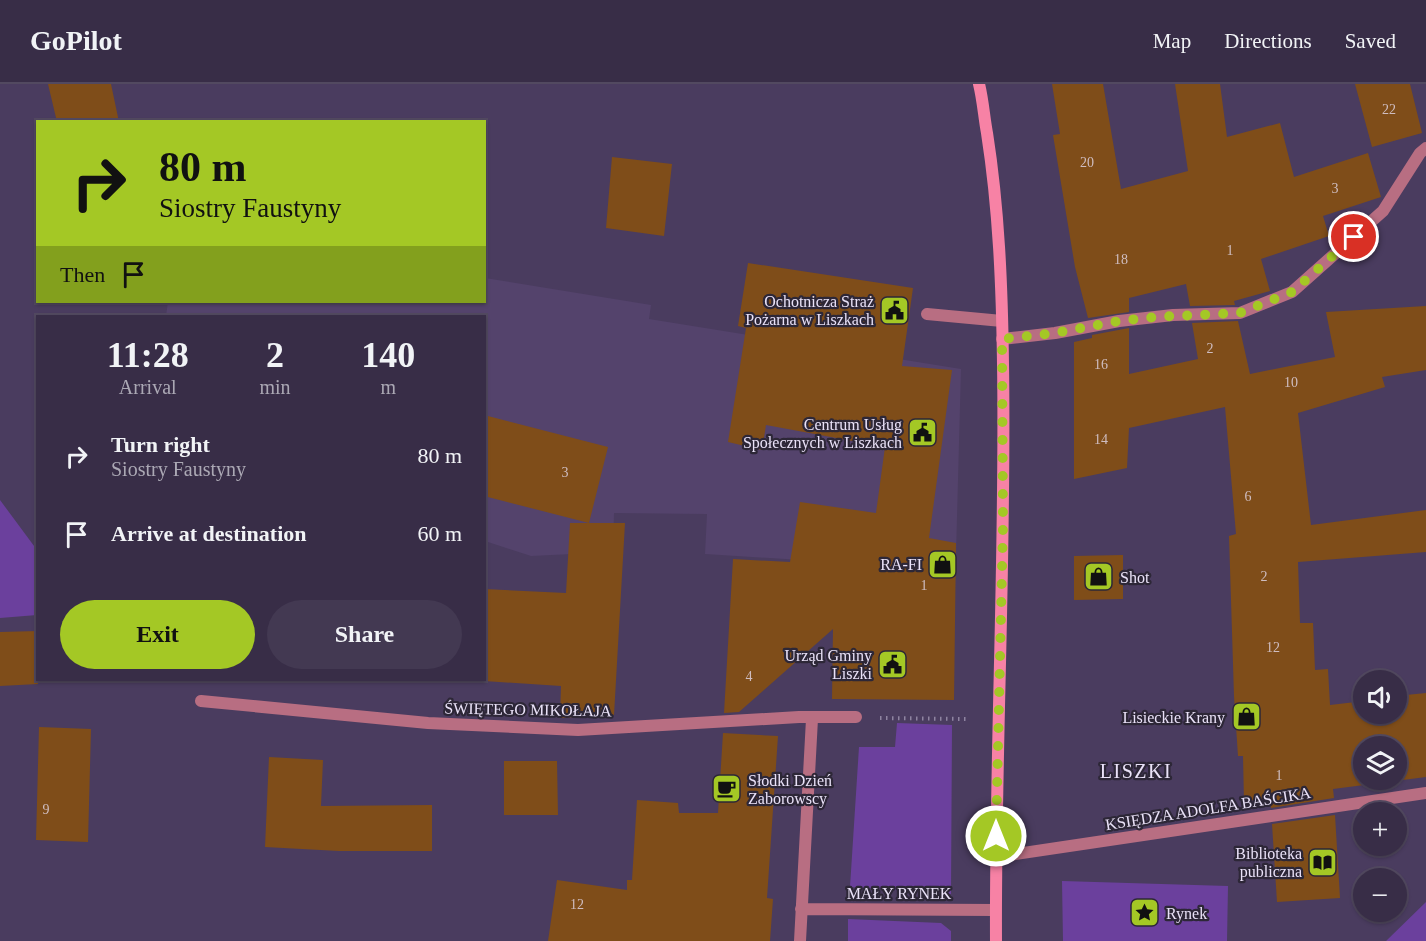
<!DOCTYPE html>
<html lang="en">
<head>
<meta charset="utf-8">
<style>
	:root { --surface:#382d47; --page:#433952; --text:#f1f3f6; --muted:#aba8b4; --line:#524960; --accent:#a4c825 }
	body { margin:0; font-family:Georgia,serif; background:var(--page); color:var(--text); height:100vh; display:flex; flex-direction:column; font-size:22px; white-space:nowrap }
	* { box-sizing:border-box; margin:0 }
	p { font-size:20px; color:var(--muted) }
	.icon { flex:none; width:33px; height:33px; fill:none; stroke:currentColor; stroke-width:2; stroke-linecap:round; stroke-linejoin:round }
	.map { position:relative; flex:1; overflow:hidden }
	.side { position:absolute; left:36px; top:231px; width:450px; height:366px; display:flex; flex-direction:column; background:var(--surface); border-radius:0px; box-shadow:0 2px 4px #0004,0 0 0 2px var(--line) }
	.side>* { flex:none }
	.hud { position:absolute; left:36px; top:36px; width:450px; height:183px; border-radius:0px; box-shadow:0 2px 4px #0004,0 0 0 2px var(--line); background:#a4c825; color:#111; overflow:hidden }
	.fabs { position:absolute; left:1353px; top:586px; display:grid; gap:12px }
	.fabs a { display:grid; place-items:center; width:54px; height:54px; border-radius:50%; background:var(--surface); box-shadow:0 2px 4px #0004,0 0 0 2px var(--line); font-size:30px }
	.pin { position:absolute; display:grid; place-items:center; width:51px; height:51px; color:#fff; margin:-26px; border:3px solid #fff; border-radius:50%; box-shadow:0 2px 6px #0007 }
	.me { position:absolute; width:66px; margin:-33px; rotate:0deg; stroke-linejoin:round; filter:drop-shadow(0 0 4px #0008) }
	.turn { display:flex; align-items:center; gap:21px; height:126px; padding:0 24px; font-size:27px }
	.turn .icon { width:78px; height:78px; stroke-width:2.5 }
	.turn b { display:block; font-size:42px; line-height:51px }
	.then { display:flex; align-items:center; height:57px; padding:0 24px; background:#0003; gap:12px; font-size:22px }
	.eta { display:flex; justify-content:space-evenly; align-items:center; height:102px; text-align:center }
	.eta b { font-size:36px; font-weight:700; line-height:42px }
	.button { display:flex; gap:12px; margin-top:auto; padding:12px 24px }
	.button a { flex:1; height:69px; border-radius:36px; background:var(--accent); color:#111; font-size:24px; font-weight:700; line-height:69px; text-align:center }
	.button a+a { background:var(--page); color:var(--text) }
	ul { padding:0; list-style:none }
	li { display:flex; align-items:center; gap:18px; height:78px; padding:0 24px }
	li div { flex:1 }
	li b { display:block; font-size:22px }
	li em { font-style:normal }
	header { display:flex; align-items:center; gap:36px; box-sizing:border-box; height:84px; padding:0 30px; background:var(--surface); border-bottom:2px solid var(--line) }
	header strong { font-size:28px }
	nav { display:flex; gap:33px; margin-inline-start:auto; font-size:21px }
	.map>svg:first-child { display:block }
	.built { fill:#54436c }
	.green { fill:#6b409d }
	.building { fill:#7f4d19; fill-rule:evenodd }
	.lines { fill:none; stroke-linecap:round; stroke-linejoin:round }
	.path { stroke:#8f84a1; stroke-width:4; stroke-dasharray:1.5 4.5; stroke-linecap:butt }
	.lane { stroke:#b86e82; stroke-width:12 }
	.street { stroke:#b86e82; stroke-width:12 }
	.secondary { stroke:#f782a5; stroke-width:12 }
	.route { stroke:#a4c825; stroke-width:10; stroke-dasharray:0 18 }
	.labels { text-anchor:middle; stroke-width:4.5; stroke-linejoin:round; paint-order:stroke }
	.number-label { font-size:14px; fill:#cfbdc0 }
	.poi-label { font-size:16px; fill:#eae2f8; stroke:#2d2737; text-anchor:end }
	.street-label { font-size:16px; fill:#eae2f8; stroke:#2d2737 }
	.quarter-label { font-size:20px; letter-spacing:1.5px; fill:#eae2f8; stroke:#2d2737 }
</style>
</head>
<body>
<header>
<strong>GoPilot</strong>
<nav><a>Map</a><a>Directions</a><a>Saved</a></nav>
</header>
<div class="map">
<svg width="1426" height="857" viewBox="0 0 1426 857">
	<rect width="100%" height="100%" fill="#4a3c5f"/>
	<!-- built -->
	<path class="built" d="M485 194 651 221 649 235 961 285 954 544 801 476 705 470 707 430 614 429 613 468 531 472 485 457 484 232H166L168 218H484Z"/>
	<!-- green -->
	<path class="green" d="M0 416 37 466V531L0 534Z
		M897 639 952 641 951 810 850 803 859 663H895Z
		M1062 797 1228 802 1227 857H1063Z
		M1426 818V857H1386Z
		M848 835 941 839 951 847V857H848Z"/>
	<!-- building -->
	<path class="building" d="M48 0H111L119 38H57Z
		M1052 0H1103L1121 105 1188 87 1175 0H1220L1227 53 1280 39 1294 93 1368 69 1381 113 1323 132 1329 152 1261 175 1270 207 1234 217 1235 221 1190 222 1186 200 1129 214V228L1088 234 1075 183 1053 51 1060 50Z
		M1355 0H1410L1422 49 1372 63Z
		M612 73 672 80 664 152 606 144Z
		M748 179 913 204 902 282 952 286 929 454 956 459 954 616 832 615 833 545 739 628 724 629 733 475 790 478 800 418 876 429 885 363 766 341 762 366 728 358 746 244 738 242Z
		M1426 222V286L1382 293 1385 303 1298 329 1311 441 1426 426V468L1298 478 1300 539H1313L1315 586 1328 585 1330 621 1364 617V630H1396V612L1426 609V693L1333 705 1334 714 1271 724 1270 715 1244 717 1243 672H1238L1234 612 1229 452 1236 450 1225 323 1129 344 1127 384 1074 395V258L1092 254V251L1129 244V290L1198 275 1192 239 1238 237 1250 290 1335 273 1326 228ZM1364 663H1396V696H1364Z
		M484 331 608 363 589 439 484 412Z
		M570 439H625L614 631 560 634 561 602 484 597V505L566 509Z
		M1123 471V515L1074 516V472Z
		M38 547V600L0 602V548Z
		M39 643 91 645 88 758 36 756Z
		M723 649 778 652 767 814 773 815 770 857H548L557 796 627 806V796H632L637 716 678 719 679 729H718Z
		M269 673 323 676 321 722 432 721V767H339L265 763Z
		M504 677H557L558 731H504Z
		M1335 731 1340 814 1277 818 1272 740Z"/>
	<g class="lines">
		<!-- path -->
		<path class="path" d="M880 634 966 635"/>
		<!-- lane -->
		<path class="lane" d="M927 230 1002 237
			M1002 255 1055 249 1119 237 1173 231 1240 229 1292 208 1383 127 1420 69 1426 64"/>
		<!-- street -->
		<path class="street" d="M201 617 428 639 578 646 799 633H856
			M996 773 1426 709
			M801 825 995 826
			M800 857 812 635"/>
		<!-- secondary -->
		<path class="secondary" d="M979 0C983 16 984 33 987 49 999 126 1002 203 1003 280 1006 472 995 665 996 857"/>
	</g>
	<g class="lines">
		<!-- route -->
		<path class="route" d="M996 752 1003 442 1002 255 1055 249 1119 237 1155 233 1240 229 1292 208 1354 153"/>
	</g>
	<!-- icons -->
	<defs>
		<symbol id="civic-square" viewBox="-11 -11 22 22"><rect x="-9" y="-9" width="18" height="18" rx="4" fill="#a4c825" stroke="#2d2737"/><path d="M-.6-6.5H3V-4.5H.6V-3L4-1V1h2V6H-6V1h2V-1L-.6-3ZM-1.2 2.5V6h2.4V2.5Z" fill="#111"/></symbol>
		<symbol id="shop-square" viewBox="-11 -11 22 22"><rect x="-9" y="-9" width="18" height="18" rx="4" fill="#a4c825" stroke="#2d2737"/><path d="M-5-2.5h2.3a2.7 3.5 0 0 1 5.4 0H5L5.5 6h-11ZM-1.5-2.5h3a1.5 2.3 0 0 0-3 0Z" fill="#111"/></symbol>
		<symbol id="cafe-square" viewBox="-11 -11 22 22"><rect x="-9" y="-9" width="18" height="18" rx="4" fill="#a4c825" stroke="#2d2737"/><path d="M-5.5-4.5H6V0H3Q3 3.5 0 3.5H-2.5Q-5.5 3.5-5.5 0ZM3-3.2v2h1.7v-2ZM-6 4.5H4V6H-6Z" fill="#111"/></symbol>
		<symbol id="library-square" viewBox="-11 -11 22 22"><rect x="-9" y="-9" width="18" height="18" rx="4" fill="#a4c825" stroke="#2d2737"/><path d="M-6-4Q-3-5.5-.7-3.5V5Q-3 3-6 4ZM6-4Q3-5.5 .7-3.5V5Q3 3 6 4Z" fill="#111"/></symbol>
		<symbol id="sight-square" viewBox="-11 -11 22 22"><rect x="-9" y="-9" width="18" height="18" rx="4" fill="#a4c825" stroke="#2d2737"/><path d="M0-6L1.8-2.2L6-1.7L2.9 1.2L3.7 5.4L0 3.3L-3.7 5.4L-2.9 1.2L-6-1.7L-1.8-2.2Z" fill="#111"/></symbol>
	</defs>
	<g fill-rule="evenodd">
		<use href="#civic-square" x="878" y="210" width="33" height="33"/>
		<use href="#civic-square" x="906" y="332" width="33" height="33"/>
		<use href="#shop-square" x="926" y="464" width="33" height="33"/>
		<use href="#shop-square" x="1082" y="476" width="33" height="33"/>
		<use href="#civic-square" x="876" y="564" width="33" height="33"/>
		<use href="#shop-square" x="1230" y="616" width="33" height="33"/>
		<use href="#cafe-square" x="710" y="688" width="33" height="33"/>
		<use href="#library-square" x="1306" y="762" width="33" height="33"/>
		<use href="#sight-square" x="1128" y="812" width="33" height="33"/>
	</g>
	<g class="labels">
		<!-- number labels -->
		<g class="number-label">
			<text x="1389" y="30">22</text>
			<text x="1087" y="83">20</text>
			<text x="1335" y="109">3</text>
			<text x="1230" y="171">1</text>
			<text x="1121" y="180">18</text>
			<text x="1210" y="269">2</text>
			<text x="1101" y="285">16</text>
			<text x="1291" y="303">10</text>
			<text x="1101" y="360">14</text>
			<text x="565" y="393">3</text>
			<text x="1248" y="417">6</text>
			<text x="1264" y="497">2</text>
			<text x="924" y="506">1</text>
			<text x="1273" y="568">12</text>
			<text x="749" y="597">4</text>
			<text x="1279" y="696">1</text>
			<text x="46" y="730">9</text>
			<text x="577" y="825">12</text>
		</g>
		<!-- poi labels -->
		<g class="poi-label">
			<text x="874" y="223">Ochotnicza Straż<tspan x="874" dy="18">Pożarna w Liszkach</tspan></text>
			<text x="902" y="346">Centrum Usług<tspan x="902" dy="18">Społecznych w Liszkach</tspan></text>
			<text x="922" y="486">RA-FI</text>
			<text x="1120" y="499" text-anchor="start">Shot</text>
			<text x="872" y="577">Urząd Gminy<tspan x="872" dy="18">Liszki</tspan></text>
			<text x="1225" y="639">Lisieckie Krany</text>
			<text x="748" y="702" text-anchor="start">Słodki Dzień<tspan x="748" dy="18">Zaborowscy</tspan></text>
			<text x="1302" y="775">Biblioteka<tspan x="1302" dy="18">publiczna</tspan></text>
			<text x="1166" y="835" text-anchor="start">Rynek</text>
		</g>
		<!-- street labels -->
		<g class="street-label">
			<text transform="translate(528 625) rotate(1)" y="6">ŚWIĘTEGO MIKOŁAJA</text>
			<text transform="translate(1208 724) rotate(-9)" y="6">KSIĘDZA ADOLFA BAŚCIKA</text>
			<text x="899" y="815">MAŁY RYNEK</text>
		</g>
		<!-- quarter labels -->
		<g class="quarter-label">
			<text x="1136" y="694">LISZKI</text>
		</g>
	</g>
</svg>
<div class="fabs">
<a><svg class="icon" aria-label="sound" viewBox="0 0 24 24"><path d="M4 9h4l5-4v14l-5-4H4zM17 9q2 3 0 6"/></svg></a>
<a><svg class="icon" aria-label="layers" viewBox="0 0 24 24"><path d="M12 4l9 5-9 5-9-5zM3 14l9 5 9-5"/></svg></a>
<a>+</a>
<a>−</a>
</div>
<div class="pin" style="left:1354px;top:153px;background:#d93025"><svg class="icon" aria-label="arrive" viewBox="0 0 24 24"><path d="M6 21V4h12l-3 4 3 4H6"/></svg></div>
<svg class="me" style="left:996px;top:752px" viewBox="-20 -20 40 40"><circle r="17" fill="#a4c825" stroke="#fff" stroke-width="3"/><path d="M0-11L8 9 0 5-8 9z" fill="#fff"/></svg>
<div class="hud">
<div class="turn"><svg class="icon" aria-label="right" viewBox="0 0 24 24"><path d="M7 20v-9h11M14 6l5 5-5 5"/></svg><div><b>80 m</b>Siostry Faustyny</div></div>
<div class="then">Then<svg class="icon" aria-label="arrive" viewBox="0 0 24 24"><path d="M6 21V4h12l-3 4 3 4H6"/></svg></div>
</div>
<section class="side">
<div class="eta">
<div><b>11:28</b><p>Arrival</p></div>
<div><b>2</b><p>min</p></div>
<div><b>140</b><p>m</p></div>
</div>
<ul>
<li><svg class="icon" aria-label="right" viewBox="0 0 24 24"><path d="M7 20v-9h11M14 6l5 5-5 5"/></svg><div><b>Turn right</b><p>Siostry Faustyny</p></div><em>80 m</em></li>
<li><svg class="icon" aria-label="arrive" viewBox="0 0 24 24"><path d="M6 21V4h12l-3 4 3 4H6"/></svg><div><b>Arrive at destination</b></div><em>60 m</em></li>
</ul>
<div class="button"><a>Exit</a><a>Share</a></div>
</section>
</div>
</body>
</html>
